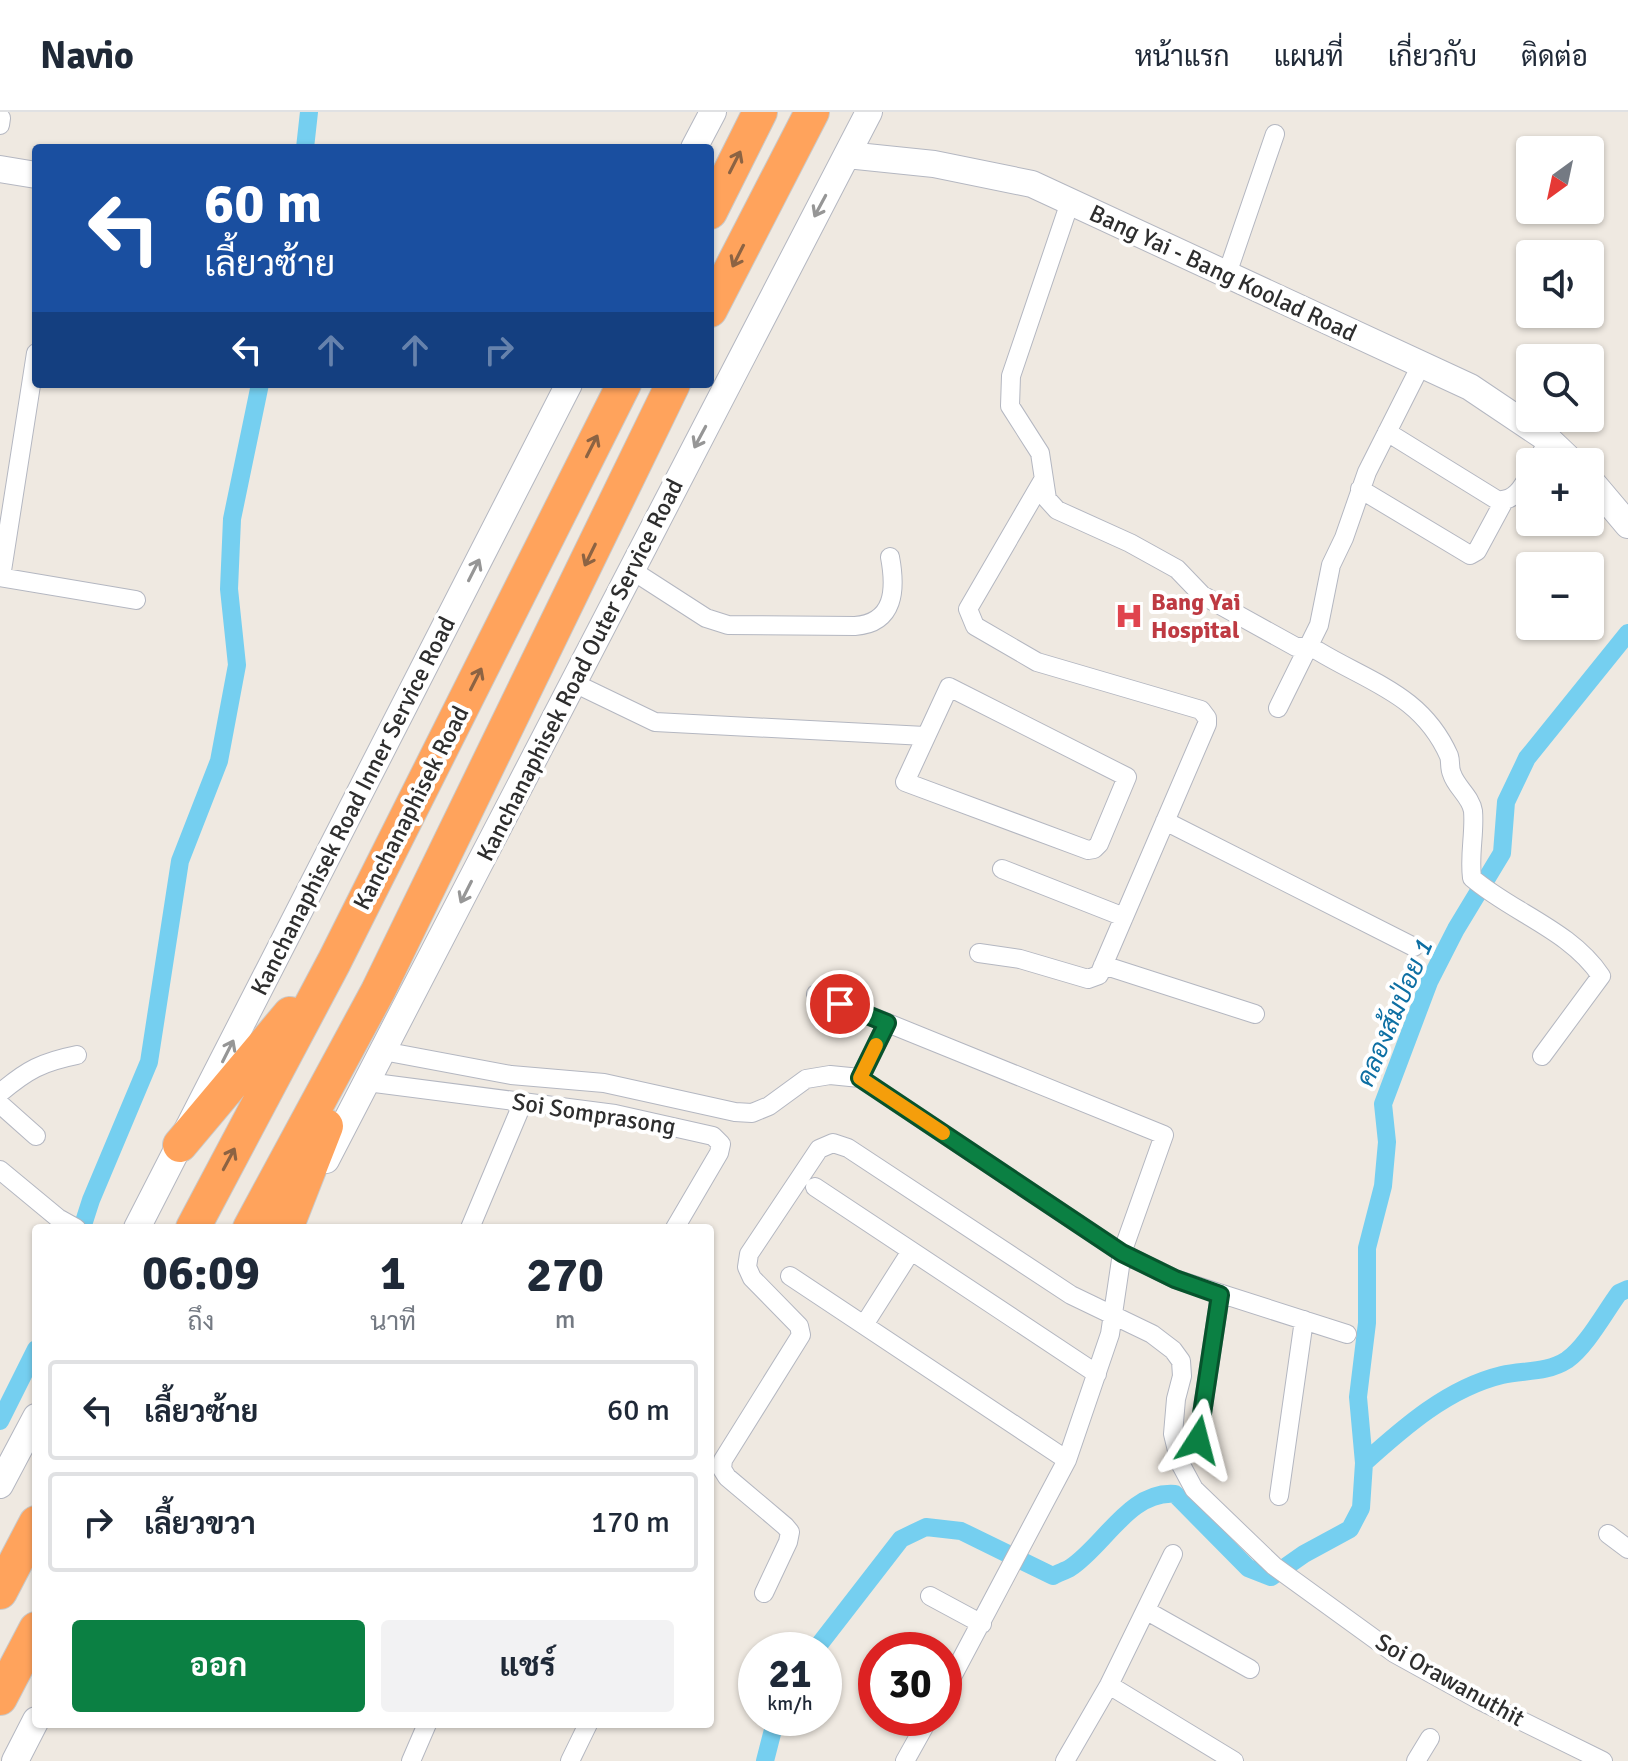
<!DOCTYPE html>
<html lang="th">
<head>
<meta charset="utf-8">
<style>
	:root { --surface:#fff; --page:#f2f2f3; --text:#1f2937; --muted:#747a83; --line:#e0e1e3; --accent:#0b8043 }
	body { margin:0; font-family:Signika,Sarabun,sans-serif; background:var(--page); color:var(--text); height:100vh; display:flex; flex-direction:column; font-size:30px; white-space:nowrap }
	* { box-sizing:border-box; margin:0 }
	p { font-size:26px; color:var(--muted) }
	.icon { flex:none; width:44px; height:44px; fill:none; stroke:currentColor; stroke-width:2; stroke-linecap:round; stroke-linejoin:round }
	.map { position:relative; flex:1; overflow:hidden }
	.panel { position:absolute; left:32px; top:1112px; width:682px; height:504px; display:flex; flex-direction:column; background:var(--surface); border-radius:8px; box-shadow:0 2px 6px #0004 }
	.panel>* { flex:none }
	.banner { position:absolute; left:32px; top:32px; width:682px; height:244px; border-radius:8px; box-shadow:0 2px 6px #0004; background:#1a4fa0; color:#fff; overflow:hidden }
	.needle { width:52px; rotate:213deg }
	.buttons { position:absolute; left:1516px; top:24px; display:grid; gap:16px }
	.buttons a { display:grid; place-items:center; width:88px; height:88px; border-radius:8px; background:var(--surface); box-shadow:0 2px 6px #0004; font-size:40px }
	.speed { position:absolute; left:738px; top:1520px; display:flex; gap:16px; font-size:40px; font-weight:700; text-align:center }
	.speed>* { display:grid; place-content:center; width:104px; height:104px; border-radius:50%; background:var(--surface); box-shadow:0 2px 6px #0004; line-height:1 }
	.speed small { font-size:20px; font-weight:400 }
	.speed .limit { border:12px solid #d22; background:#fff; color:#111 }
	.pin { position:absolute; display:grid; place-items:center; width:68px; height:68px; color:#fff; margin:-34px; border:4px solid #fff; border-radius:50%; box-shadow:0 2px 8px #0007 }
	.me { position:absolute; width:88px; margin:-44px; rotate:9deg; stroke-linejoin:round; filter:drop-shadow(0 0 6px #0008) }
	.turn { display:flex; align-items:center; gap:28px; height:168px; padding:0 40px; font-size:36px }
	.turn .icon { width:104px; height:104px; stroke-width:2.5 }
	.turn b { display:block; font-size:56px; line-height:68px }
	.lanes { display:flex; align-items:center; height:76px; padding:0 40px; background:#0003; justify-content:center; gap:40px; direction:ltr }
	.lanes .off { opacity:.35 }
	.eta { display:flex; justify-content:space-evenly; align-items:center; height:136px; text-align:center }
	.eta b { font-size:48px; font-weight:700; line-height:56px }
	.primary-button { display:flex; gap:16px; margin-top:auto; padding:16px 40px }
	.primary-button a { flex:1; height:92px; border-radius:8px; background:var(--accent); color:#fff; font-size:32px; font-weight:700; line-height:92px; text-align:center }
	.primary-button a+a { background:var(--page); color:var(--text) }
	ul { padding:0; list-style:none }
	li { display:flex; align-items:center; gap:24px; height:100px; margin:0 16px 12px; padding:0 24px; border:4px solid var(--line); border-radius:8px }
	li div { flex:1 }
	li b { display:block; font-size:30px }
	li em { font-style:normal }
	header { display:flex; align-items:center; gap:48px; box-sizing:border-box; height:112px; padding:0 40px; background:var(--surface); border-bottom:2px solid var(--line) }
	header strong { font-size:38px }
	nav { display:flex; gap:44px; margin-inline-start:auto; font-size:28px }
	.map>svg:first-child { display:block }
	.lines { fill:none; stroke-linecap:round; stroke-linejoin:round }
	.canal { stroke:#75cff0; stroke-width:18 }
	.street-casing { stroke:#b4b7c1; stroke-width:20 }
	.secondary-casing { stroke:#b4b7c1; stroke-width:28 }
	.highway-casing { stroke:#c9c9c9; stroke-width:36 }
	.street { stroke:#fff; stroke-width:18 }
	.secondary { stroke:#fff; stroke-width:26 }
	.highway { stroke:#ffa35c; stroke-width:34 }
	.oneway { stroke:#8c6343 }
	.oneway2 { stroke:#969696 }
	.route-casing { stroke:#07532c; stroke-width:20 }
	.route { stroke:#0b8043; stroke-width:14 }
	.slow { stroke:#f59e0b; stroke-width:14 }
	.labels { text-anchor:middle; stroke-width:8; stroke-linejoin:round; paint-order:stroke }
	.street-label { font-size:24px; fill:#2e2e2e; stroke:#fff }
	.health-label { font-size:24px; font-weight:bold; fill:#be3a42; stroke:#fff; text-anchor:start }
	.water-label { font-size:26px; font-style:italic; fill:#0d6fa3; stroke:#fff }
</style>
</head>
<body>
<header>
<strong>Navio</strong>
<nav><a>หน้าแรก</a><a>แผนที่</a><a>เกี่ยวกับ</a><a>ติดต่อ</a></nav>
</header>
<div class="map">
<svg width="1628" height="1649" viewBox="0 0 1628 1649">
	<rect width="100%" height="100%" fill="#efe9e1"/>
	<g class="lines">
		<!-- canal -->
		<path class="canal" d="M305 36 309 0
			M82 1116 91 1088 149 950 180 749 219 649 237 553 229 477 232 407 260 272
			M0 1309 36 1237
			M1364 1351C1404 1315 1448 1276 1502 1263 1524 1258 1547 1261 1567 1248 1586 1235 1605 1200 1619 1181L1628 1177
			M815 1538 901 1427 926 1415 961 1419 1053 1464C1058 1461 1065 1459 1070 1456 1104 1434 1130 1378 1175 1382L1248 1456 1271 1465 1304 1442 1350 1417 1361 1396 1364 1351 1358 1285 1367 1211V1136L1383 1074 1387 1030 1383 992 1429 870 1456 817 1502 741 1506 690 1527 646 1628 521
			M765 1649 776 1606"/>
		<defs>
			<path id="street" d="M0 13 1 6
				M1070 90 1011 264 1010 294 1040 341 1047 387 1057 398 1130 431 1177 457 1202 483 1296 535H1308L1318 539C1371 571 1422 583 1449 644 1451 650 1449 656 1452 662 1456 675 1471 685 1473 699 1475 721 1469 742 1472 766 1513 801 1570 818 1601 864L1542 944
				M1227 162 1275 22
				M1387 320 1497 388C1515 390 1523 374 1530 361
				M1536 350 1549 328
				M1360 377 1470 443 1477 439 1504 389
				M630 457 706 506 728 513 855 514C895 511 896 477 890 445
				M0 465 136 488
				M1 465 36 241
				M574 571 655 610 925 624
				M949 575 1127 665 1099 732 1094 737 1088 738 905 670Z
				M1278 596 1319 513 1331 453 1344 426 1367 360 1421 253
				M1165 709 1414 835
				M1002 757 1124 805
				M979 841 1020 847 1088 867 1099 863 1207 612V606L1201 598 1037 550 975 514 968 497 1043 368
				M1103 853 1255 902
				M816 882 1164 1023 1122 1141 1110 1222 1067 1348 944 1580
				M383 939 511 963 604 971 735 1000 752 1001 769 994 806 967 830 963 860 966 1122 1141 1175 1167 1347 1222
				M860 966 887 911
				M367 970 615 1002 713 1024 721 1032 719 1041 675 1116
				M0 981C27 958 42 950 77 943
				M0 992 36 1024
				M0 1058 58 1106 76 1116
				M815 1075 1097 1262
				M470 1116 523 990
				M790 1164 1067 1348
				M864 1213 911 1139
				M1198 1328 1220 1183
				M1279 1384 1304 1208
				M1608 1422 1628 1437
				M764 1481 788 1430 790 1420 785 1414 727 1365 722 1357 723 1348 801 1223 799 1214 752 1166 747 1155 749 1142 819 1037 833 1031 848 1036 1071 1183 1152 1222 1173 1238 1181 1249 1182 1264 1176 1287 1173 1322 1180 1351 1194 1377 1274 1454 1394 1541 1481 1589 1603 1649
				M930 1484 982 1512
				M1147 1499 1250 1557
				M1109 1573 1234 1649
				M411 1649 427 1612
				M570 1649 588 1612
				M905 1649 929 1606
				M1065 1649 1109 1573 1173 1442
				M1416 1649 1430 1626"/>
			<path id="secondary" d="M694 36 713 0
				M847 43 934 52 1032 72 1470 275 1549 328 1572 350
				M0 57 36 63
				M1590 368 1628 413
				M326 1048 869 0
				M137 1116 569 272
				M0 1373 36 1305
				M15 1649 36 1608"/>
			<path id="highway" d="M710 100 760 0
				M710 198 812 0
				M180 1033 290 902
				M193 1116 334 850 624 272
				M250 1116 378 879 673 272
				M286 1116 326 1014
				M0 1480 36 1411
				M0 1586 36 1517"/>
		</defs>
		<!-- street casing -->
		<use href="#street" class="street-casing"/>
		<!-- secondary casing -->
		<use href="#secondary" class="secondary-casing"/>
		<!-- highway casing -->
		<use href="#highway" class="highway-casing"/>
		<!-- street -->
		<use href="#street" class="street"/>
		<!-- secondary -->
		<use href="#secondary" class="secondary"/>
		<!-- highway -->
		<use href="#highway" class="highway"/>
	</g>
	<!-- one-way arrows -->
	<defs><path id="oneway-shaft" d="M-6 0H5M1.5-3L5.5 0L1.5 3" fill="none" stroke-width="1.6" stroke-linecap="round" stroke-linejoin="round" transform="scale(2)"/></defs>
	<g class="oneway">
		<use href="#oneway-shaft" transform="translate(735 50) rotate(-63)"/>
		<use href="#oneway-shaft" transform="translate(738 144) rotate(117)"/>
		<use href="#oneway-shaft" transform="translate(592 334) rotate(-63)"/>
		<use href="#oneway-shaft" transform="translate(590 443) rotate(116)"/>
		<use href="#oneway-shaft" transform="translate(476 567) rotate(-63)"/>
		<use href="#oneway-shaft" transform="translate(229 1047) rotate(-62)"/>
	</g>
	<g class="oneway2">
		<use href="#oneway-shaft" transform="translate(820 94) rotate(118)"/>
		<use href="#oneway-shaft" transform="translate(700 325) rotate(118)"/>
		<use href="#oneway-shaft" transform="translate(474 458) rotate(-63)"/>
		<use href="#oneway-shaft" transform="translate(466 780) rotate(117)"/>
		<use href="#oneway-shaft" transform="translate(228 939) rotate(-63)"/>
	</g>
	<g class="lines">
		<defs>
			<path id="route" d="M840 892 887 911 860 966 1122 1141 1175 1167 1220 1183 1198 1328"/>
		</defs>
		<!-- route casing -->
		<use href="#route" class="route-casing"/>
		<!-- route -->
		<use href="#route" class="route"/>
		<!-- slow -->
		<path class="slow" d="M876 933 860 966 943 1021"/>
	</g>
	<!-- icons -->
	<defs>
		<symbol id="hospital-bare" viewBox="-9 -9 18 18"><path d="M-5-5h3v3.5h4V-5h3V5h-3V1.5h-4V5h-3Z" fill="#e0444e" stroke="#fff" stroke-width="2.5" paint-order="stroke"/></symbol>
	</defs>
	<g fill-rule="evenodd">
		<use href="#hospital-bare" x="1109" y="484" width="40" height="40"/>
	</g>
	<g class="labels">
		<!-- street labels -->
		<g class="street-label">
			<text transform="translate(1223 161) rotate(25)" y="8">Bang Yai - Bang Koolad Road</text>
			<text transform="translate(580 558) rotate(-63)" y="8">Kanchanaphisek Road Outer Service Road</text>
			<text transform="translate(353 694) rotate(-63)" y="8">Kanchanaphisek Road Inner Service Road</text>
			<text transform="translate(411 696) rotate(-63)" y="8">Kanchanaphisek Road</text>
			<text transform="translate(594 1002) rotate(9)" y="8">Soi Somprasong</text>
			<text transform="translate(1450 1568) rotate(29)" y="8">Soi Orawanuthit</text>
		</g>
		<!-- health labels -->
		<g class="health-label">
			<text x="1151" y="498">Bang Yai<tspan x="1151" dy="28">Hospital</tspan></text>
		</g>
		<!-- water labels -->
		<g class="water-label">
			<text transform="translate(1394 901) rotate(-67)" y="9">คลองส้มป่อย 1</text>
		</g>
	</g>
</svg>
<div class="buttons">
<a><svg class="needle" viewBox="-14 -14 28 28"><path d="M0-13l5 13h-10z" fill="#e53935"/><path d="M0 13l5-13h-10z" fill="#747a83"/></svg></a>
<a><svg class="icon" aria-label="sound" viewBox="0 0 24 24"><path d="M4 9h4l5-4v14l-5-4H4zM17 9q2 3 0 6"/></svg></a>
<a><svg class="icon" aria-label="search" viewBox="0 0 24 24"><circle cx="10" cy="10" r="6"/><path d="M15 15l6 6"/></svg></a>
<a>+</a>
<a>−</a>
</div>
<div class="speed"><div>21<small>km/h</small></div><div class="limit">30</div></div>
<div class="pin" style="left:840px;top:892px;background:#d93025"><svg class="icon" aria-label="arrive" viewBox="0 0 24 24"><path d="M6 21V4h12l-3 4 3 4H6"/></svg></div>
<svg class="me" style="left:1198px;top:1328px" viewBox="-20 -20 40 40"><path d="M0-17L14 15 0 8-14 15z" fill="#0b8043" stroke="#fff" stroke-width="4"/></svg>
<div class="banner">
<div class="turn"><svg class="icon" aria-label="left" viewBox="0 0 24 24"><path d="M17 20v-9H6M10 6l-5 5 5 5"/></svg><div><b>60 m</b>เลี้ยวซ้าย</div></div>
<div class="lanes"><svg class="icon" aria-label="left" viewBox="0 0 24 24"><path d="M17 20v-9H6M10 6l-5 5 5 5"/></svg><svg class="icon off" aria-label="ahead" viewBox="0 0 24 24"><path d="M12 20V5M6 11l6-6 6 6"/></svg><svg class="icon off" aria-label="ahead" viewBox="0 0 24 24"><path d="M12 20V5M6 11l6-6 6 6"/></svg><svg class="icon off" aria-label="right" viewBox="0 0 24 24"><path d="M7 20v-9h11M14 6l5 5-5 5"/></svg></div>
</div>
<section class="panel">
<div class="eta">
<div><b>06:09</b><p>ถึง</p></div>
<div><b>1</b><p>นาที</p></div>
<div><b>270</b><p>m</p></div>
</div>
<ul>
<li><svg class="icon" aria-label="left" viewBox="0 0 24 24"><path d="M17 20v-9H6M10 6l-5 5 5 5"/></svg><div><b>เลี้ยวซ้าย</b></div><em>60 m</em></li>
<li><svg class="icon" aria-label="right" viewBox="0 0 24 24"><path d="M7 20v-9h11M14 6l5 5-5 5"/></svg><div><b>เลี้ยวขวา</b></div><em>170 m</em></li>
</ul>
<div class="primary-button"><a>ออก</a><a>แชร์</a></div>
</section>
</div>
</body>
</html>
